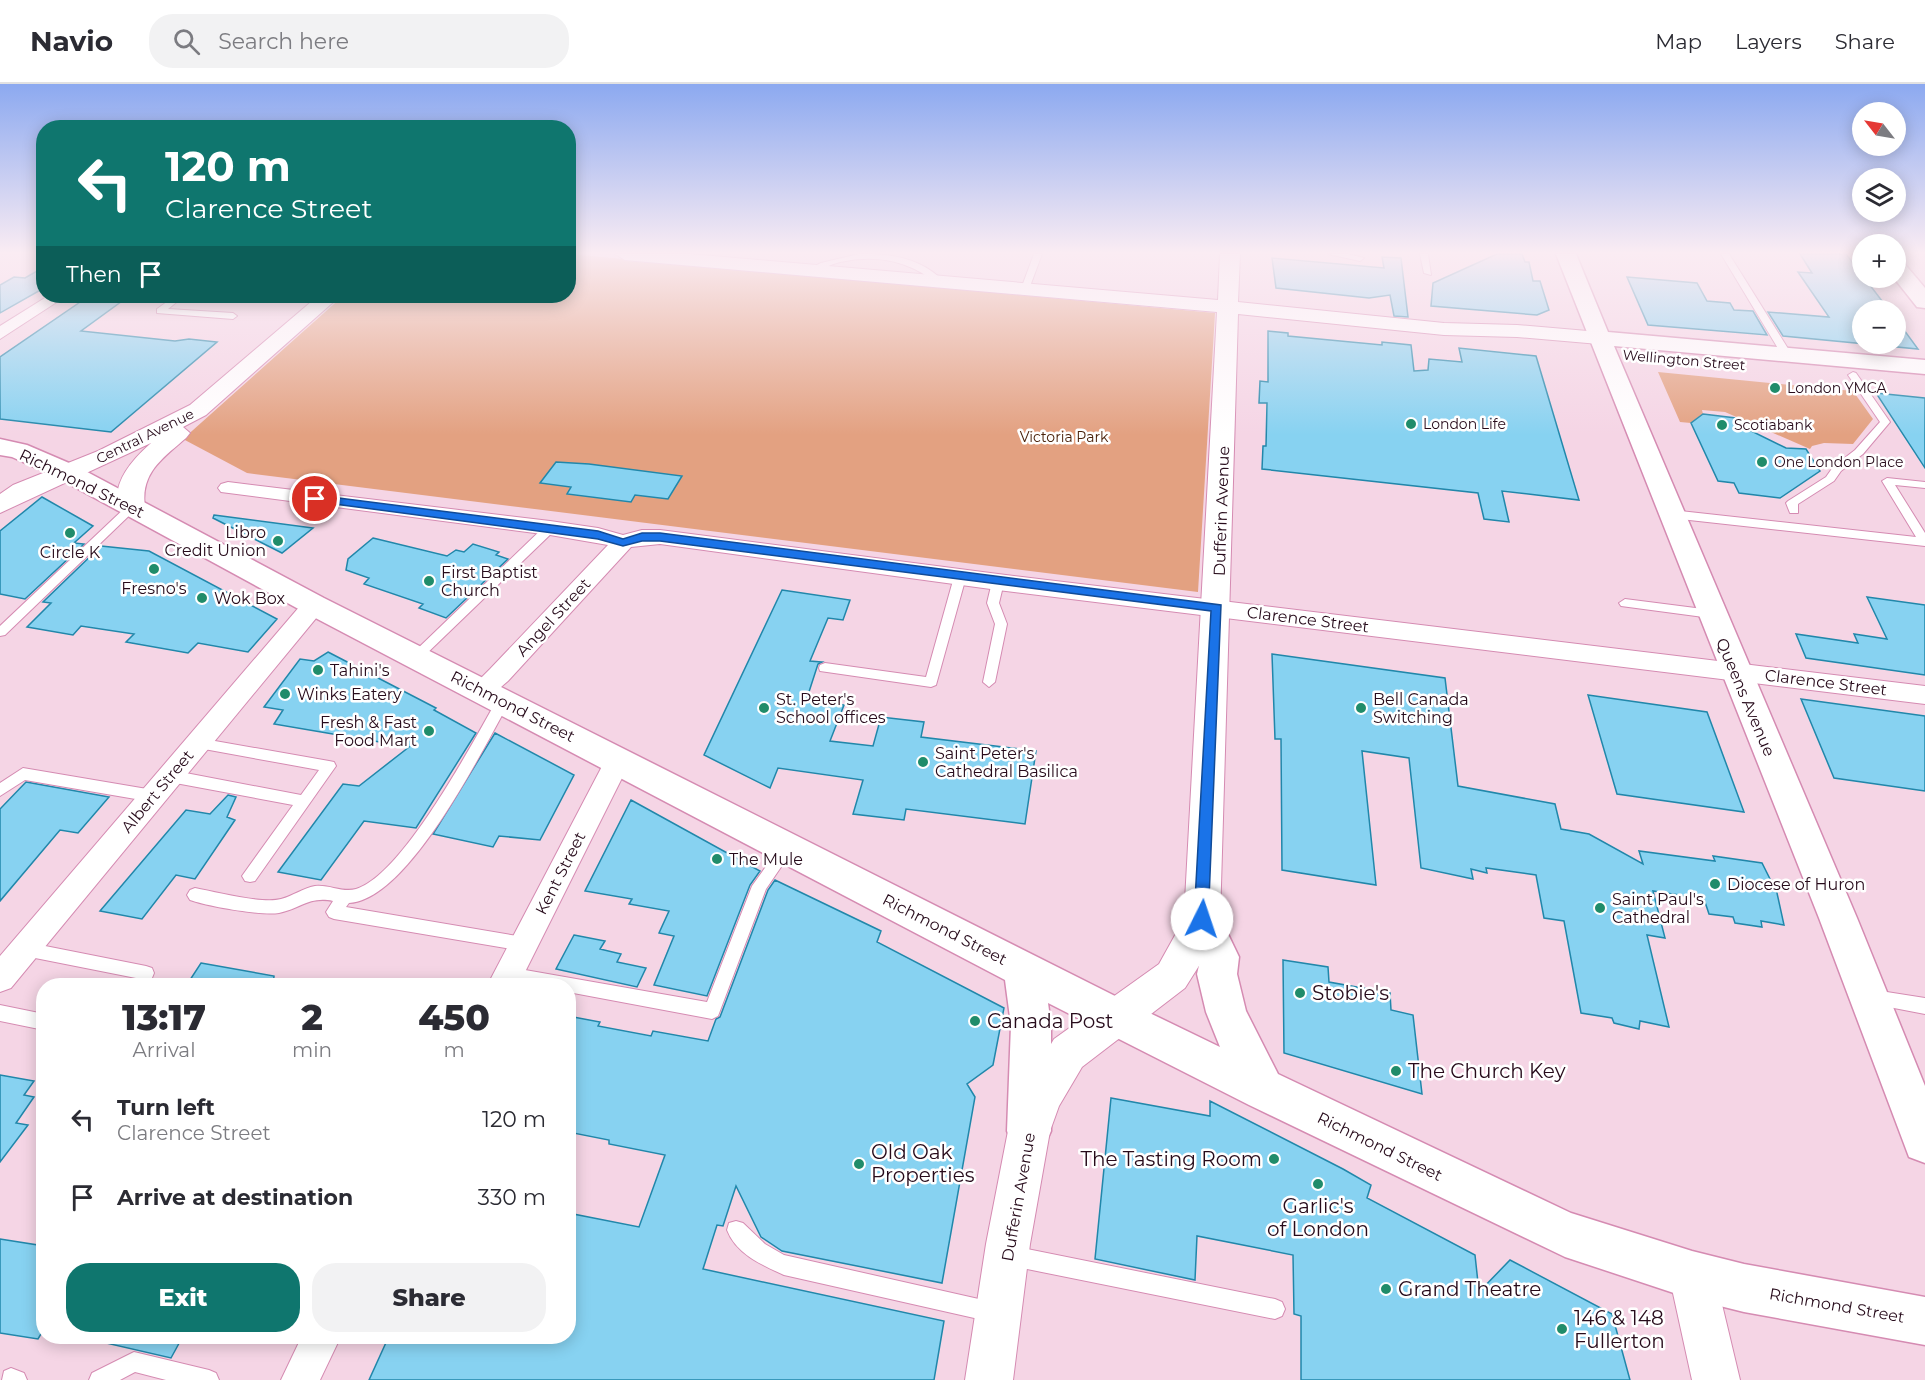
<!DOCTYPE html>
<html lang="en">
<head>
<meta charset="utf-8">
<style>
	:root { --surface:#fff; --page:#f2f2f3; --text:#2b2b33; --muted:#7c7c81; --line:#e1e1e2; --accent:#0f766e }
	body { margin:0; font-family:Montserrat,sans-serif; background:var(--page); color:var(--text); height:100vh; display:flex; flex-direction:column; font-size:22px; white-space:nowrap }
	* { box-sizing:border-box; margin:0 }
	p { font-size:20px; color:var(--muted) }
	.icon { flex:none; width:33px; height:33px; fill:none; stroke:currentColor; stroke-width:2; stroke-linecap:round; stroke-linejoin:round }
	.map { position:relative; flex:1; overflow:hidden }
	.side { position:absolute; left:36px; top:894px; width:540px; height:366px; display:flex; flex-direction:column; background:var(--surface); border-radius:24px; box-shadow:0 3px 15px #0003 }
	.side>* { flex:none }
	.top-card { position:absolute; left:36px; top:36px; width:540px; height:183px; border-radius:24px; box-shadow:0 3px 15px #0003; background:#0f766e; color:#fff; overflow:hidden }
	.needle { width:39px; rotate:301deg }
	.buttons { position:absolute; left:1852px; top:18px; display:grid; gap:12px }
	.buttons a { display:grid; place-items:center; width:54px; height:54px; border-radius:50%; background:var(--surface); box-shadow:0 3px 15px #0003; font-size:30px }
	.pin { position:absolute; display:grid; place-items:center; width:51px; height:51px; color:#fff; margin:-26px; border:3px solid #fff; border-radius:50%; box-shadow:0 2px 6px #0007 }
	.me { position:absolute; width:66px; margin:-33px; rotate:4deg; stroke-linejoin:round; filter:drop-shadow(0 0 4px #0008) }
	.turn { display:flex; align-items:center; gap:21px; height:126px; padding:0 30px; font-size:27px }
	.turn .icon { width:78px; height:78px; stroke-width:2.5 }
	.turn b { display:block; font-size:42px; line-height:51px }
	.then { display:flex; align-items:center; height:57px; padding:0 30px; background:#0003; gap:12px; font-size:22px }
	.eta { display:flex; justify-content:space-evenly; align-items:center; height:102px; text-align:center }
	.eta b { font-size:36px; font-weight:800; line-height:42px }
	.button { display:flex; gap:12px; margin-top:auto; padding:12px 30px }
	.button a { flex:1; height:69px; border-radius:24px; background:var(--accent); color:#fff; font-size:24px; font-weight:800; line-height:69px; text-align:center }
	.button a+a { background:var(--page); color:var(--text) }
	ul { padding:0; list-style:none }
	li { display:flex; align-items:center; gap:18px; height:78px; padding:0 30px }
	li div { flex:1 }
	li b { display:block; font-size:22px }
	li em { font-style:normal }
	header { display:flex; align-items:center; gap:36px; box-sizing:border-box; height:84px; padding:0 30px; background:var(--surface); border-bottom:2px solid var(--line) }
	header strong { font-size:28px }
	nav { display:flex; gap:33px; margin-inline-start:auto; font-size:21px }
	.search { width:420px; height:54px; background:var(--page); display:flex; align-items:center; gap:15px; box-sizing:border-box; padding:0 21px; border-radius:24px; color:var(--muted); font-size:22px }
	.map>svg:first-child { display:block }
	.green { fill:#e3a181 }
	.building { fill:#87d2f1; stroke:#2187aa; stroke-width:1.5 }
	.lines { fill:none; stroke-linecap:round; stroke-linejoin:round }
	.service-casing { stroke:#d58bb2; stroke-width:2 }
	.minor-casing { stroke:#d58bb2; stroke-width:2 }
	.tertiary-casing { stroke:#d58bb2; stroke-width:2 }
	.secondary-casing { stroke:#d58bb2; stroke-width:3 }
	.service { fill:#fff; fill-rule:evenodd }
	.minor { fill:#fff; fill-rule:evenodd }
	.tertiary { fill:#fff; fill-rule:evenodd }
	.secondary { fill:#fff; fill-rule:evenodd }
	.route { fill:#1a73e8; stroke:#114b97; stroke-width:1.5 }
	.poi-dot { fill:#208c6a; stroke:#fff; stroke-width:2 }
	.labels { text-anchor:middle; stroke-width:5; stroke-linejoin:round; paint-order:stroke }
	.far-street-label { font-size:14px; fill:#270b1b; stroke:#fff }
	.far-poi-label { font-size:14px; fill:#270b1b; stroke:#fff; text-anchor:start }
	.far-park-label { font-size:14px; fill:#49210a; stroke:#fff }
	.street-label { font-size:16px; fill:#270b1b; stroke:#fff }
	.poi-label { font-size:16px; fill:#270b1b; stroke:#fff; text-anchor:start }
	.near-poi-label { font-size:20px; fill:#270b1b; stroke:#fff; text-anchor:start }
</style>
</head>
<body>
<header>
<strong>Navio</strong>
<div class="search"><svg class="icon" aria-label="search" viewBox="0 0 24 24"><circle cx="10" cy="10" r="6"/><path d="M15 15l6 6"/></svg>Search here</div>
<nav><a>Map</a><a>Layers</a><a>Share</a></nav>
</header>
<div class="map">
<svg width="1925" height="1296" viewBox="0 0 1925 1296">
	<rect width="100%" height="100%" fill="#f5d5e5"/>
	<!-- green -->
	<path class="green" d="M569 170 1215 229 1198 508 247 389 183 355 343 212H568Z
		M1658 288 1853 307 1873 335 1853 360 1824 359 1812 362 1810 365 1725 328 1702 326 1703 330 1691 339 1680 338Z"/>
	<!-- building -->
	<path class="building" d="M1497 170H1522L1525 178H1529L1533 197H1540L1549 226 1537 231 1431 222 1433 199Z
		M1800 170H1846L1889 226H1863V260H1896V235L1918 265 1783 252 1768 228 1829 233 1798 188 1812 189Z
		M1382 173 1401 174 1408 233 1394 232 1390 211 1369 214 1276 204 1272 174 1384 184Z
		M44 183V204L0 229V201L14 193 25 194Z
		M1627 193 1697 199 1707 217 1730 219 1734 226 1753 227 1767 251 1648 241Z
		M89 212H129L81 247 175 257 189 255 217 258 111 348 0 335V273Z
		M1268 247 1288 249V252L1382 261V258L1411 261 1414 287 1428 286 1429 275 1462 278 1459 264 1536 272 1579 416 1502 407 1509 438 1484 435 1478 409 1262 385 1263 362H1266L1267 319H1259L1260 297 1268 298Z
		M1876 309 1925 314V384Z
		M1703 330 1736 334 1739 341 1786 364 1806 365 1820 387 1780 414 1739 409 1734 399 1718 397 1691 339Z
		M556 378 589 380 682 392 668 415 635 411 631 418 567 410 571 403 540 399Z
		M42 413 93 442 74 459 84 460 25 515 0 510V447Z
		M214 431 313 444 282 469 213 434Z
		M373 454 447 472 456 466 464 468 473 460 499 468 496 471 508 475 446 534 419 524 423 520 364 500 369 494 346 486 348 475Z
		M101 462 149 467 277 535 248 568 198 559 188 569 126 558 134 550 81 542 73 551 27 543 51 519 43 518Z
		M782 506 850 516 843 536 828 534 810 577 822 578 818 580 807 614 844 621 830 657 873 662 881 633 924 638 921 653 1036 667 1025 740 906 725 904 736 853 730 863 696 778 684 770 704 704 671Z
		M1867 513 1925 521V591L1806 574 1796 550 1858 559 1854 550 1887 555Z
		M328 568 436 624 434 626 476 649 416 744 364 737 321 796 278 788 343 700 359 702 409 663 274 640 283 626 264 623 300 575 314 577Z
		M1272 570 1445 594 1458 702 1555 720 1561 745 1589 750 1643 780 1639 767 1715 777 1713 772 1762 779 1777 809 1784 841 1761 837 1762 843 1735 839 1733 833 1709 830 1704 815 1653 807 1665 854 1647 851 1669 943 1640 937 1639 945 1614 939 1612 934 1581 929 1564 837 1544 834 1536 791 1486 784 1487 789 1471 785 1473 795 1421 784 1409 674 1362 667 1376 801 1282 786 1281 655H1275Z
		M1588 611 1707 628 1744 728 1617 710Z
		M1801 615 1925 632V707L1834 694Z
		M495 649 574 691 540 756 499 752 493 763 433 750Z
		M26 698 109 713 78 749 60 746 0 817V725Z
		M228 711 236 713 227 733 235 736 195 795 176 791 142 835 100 827 186 726 210 730Z
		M631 716 760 787 750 801 707 912 654 901 674 852 659 849 669 827 629 820 632 815 585 807Z
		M775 796 881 847 877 858 1004 924 993 981 967 1000 975 1013 942 1199 782 1167 761 1153 736 1102 723 1142 717 1141 703 1185 944 1237 934 1296H369L389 1252H568V1129L639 1143 665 1071 609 1060V1056L568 1048V932L600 938 598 942 651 952 653 947 708 957 716 935 720 933 768 806Z
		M574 851 605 857 600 865 621 870 617 878 646 884 637 903 556 885Z
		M1283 876 1328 883 1329 898 1390 909 1391 926 1413 931 1422 1010 1284 969Z
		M201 879 274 892 273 902H186Z
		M0 991 34 997 24 1011 34 1013 16 1039 28 1041 0 1078Z
		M1111 1014 1210 1032V1017L1343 1085 1371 1101 1367 1114 1475 1171 1479 1208 1510 1176 1612 1230 1630 1296H1301V1232L1294 1230 1293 1171 1197 1152 1195 1196 1095 1175Z
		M0 1155 44 1162V1245L38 1255 0 1249Z
		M107 1252H183L171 1274 106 1259Z"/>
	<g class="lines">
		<defs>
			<path id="service" d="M859 170C890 169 922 174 944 198L937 200C910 176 875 170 840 178 829 181 820 186 809 190L805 187 821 179Z
				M1034 170H1042L1029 205 1022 207 1021 205Z
				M1328 170H1348L1364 174 1360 177Z
				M1420 170H1428L1431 191 1424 189Z
				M1721 170H1729L1792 271 1790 273 1782 271Z
				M175 212H184L168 225 233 229 237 232 233 235 157 229V225Z
				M1853 288 1856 289 1890 338 1863 370 1841 387 1834 397 1798 420V429H1790L1786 419 1788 417 1826 393 1833 383 1855 366 1880 338 1848 291Z
				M1887 394 1925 398V404L1895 401 1925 449V462L1671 434 1665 430 1671 426 1916 453 1882 397Z
				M132 420 136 421V425L5 551 0 552V542L128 421Z
				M550 440 554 441V447L420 576H412L410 573 412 570 546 441Z
				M960 489 966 493 936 601 931 603 820 587 819 584 820 581 825 579 926 593 954 493Z
				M998 494 1004 498 999 519 1007 540 995 598 989 603 983 598 995 540 987 519 992 498Z
				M1625 515 1711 526 1717 530 1711 534 1621 522 1619 519Z
				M503 612 510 617C482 666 409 816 349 819L346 823 523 853 529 855 531 860 529 865 523 867 334 835 329 833 326 828 333 817C309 812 300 825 279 829 261 832 207 822 190 816L187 811 190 806 195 804C216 808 262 820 281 815 293 812 303 804 315 802 328 800 343 809 356 805 403 791 473 658 498 614Z
				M198 654 329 677 334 678 336 682 255 797 250 798 245 797 242 792 293 721 170 698 165 696 163 692 165 688 170 686 301 711 319 686 193 663 191 659 193 655Z
				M23 684 153 706 158 708 160 712 158 716 153 718 25 696 0 712V699Z
				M787 758 792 760 794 764 766 805 718 932 712 935 568 908V902H531L502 895 500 890 502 885 508 883 707 918 752 802 782 760Z
				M25 858 146 882 152 884 154 889 152 894 146 896 25 872 19 870 17 865 19 860Z
				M1874 906 1925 914V930L1868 919 1866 914 1868 909Z
				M0 921 44 930V946L0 937Z
				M736 1137 743 1139 765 1160 784 1171 992 1218 999 1221 1002 1228 999 1235 992 1238 784 1191C762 1181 736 1170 727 1146L729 1139Z
				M1012 1162 1275 1215 1282 1218 1285 1225 1282 1232 1275 1235 1012 1182 1005 1179 1002 1172 1005 1165Z
				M134 1268 209 1286 216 1289 219 1296H166L135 1288 120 1296H89L92 1289Z
				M11 1284 24 1289 27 1296H2L4 1287Z"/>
			<path id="minor" d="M617 170H634L626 175Z
				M48 212H66L0 255V242Z
				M228 398 550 437 598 444 623 451 642 446H660L998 490 1925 602V620L998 506 660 460 631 463 508 597C496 607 488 617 472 612L469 606 490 585 608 461 550 451 221 408 218 404 221 400Z
				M314 513 322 515 325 521 322 527 11 904 0 908V872L306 515Z
				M618 666 627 669 631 676 518 902H487L609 669Z
				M302 1252H341L320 1296H281Z"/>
			<path id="tertiary" d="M615 170H690L1218 216 1220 170H1240L1238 218 1444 239 1517 241 1599 248 1607 249 1610 254 1607 259 1599 260 1517 253 1444 251 1238 230 1220 835 1202 877 1185 904 1082 983 1059 1022 1050 1047 1030 1160 1013 1296H965L986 1160 1008 1047 1029 997 1054 955 1159 880 1184 835 1217 228 625 176Z
				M318 212H340L206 331 183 343 190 349 186 354C163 374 140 389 145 423L141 429 132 431 123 429C106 403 133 375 151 359L0 429V410L13 401 98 367 190 321Z
				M1692 1168 1708 1175 1715 1191 1740 1296H1692L1669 1191 1676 1175Z"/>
			<path id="secondary" d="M1556 170H1576L1608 248 1925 276V290L1614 262 1857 834 1925 1002V1079L1909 1073 1903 1057 1819 834Z
				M1896 176 1903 178 1925 204V224L1917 223 1894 194Z
				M0 355 27 361 76 382 324 514 1129 919 1220 963 1206 928 1197 890 1201 873 1183 835 1189 823 1202 818 1215 823 1239 873 1237 890 1246 927 1278 990 1571 1129 1692 1167 1744 1180 1925 1213V1261L1744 1228 1692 1215 1565 1173 1249 1021 1048 919 1051 941V1047L1044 1062 1029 1069 1014 1062 1007 1047 1011 941 1005 896 304 528 58 394 12 373 0 371Z"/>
		</defs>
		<!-- service casing -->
		<use href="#service" class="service-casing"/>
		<!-- minor casing -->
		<use href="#minor" class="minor-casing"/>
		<!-- tertiary casing -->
		<use href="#tertiary" class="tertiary-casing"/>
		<!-- secondary casing -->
		<use href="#secondary" class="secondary-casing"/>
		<!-- service -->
		<use href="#service" class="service"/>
		<!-- minor -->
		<use href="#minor" class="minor"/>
		<!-- tertiary -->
		<use href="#tertiary" class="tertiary"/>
		<!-- secondary -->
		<use href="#secondary" class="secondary"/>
	</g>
	<!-- sky -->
	<linearGradient id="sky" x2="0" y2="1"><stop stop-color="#8ca9f0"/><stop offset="0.48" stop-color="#faecf3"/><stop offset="1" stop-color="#faecf3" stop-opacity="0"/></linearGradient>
	<rect width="1925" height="351" fill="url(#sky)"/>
	<!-- route -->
	<path class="route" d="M315 411 598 447 623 455 642 449H660L1221 521 1208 840H1197L1194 835 1211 527 660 457H642L623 462 598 455 312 417V412Z"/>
	<!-- markers -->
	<g class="poi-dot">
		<circle cx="1775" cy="304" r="6"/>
		<circle cx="1411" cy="340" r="6"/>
		<circle cx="1722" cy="341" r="6"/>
		<circle cx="1762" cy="378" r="6"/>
		<circle cx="70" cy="449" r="6"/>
		<circle cx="278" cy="457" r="6"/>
		<circle cx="154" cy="485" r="6"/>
		<circle cx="429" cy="497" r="6"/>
		<circle cx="202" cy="514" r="6"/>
		<circle cx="318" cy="586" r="6"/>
		<circle cx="285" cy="610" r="6"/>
		<circle cx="764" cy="624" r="6"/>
		<circle cx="1361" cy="624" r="6"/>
		<circle cx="429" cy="647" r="6"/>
		<circle cx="923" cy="678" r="6"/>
		<circle cx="717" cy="775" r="6"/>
		<circle cx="1715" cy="800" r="6"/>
		<circle cx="1600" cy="824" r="6"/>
		<circle cx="1300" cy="909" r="6"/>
		<circle cx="975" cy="937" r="6"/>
		<circle cx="1396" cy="987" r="6"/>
		<circle cx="1274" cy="1075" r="6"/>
		<circle cx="859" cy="1080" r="6"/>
		<circle cx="1318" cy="1100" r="6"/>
		<circle cx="1386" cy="1205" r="6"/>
		<circle cx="1562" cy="1245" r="6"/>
	</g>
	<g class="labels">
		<!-- far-street labels -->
		<g class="far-street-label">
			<text transform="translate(1684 276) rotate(5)" y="5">Wellington Street</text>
			<text transform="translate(145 352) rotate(-26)" y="5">Central Avenue</text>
		</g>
		<!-- far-poi labels -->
		<g class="far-poi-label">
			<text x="1787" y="309">London YMCA</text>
			<text x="1423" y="345">London Life</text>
			<text x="1734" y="346">Scotiabank</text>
			<text x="1774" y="383">One London Place</text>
		</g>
		<!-- far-park labels -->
		<g class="far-park-label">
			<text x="1064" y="358">Victoria Park</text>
		</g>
		<!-- street labels -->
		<g class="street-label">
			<text transform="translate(82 399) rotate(26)" y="6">Richmond Street</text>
			<text transform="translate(1221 427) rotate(-88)" y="6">Dufferin Avenue</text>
			<text transform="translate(553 533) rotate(-47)" y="6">Angel Street</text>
			<text transform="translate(1308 535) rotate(7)" y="6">Clarence Street</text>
			<text transform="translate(1826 598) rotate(7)" y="6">Clarence Street</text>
			<text transform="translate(1746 613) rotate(67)" y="6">Queens Avenue</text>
			<text transform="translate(513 622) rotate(27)" y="6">Richmond Street</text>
			<text transform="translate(157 707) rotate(-50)" y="6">Albert Street</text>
			<text transform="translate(560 789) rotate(-63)" y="6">Kent Street</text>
			<text transform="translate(945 845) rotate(27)" y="6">Richmond Street</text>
			<text transform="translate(1380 1062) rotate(26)" y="6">Richmond Street</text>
			<text transform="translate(1018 1113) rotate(-80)" y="6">Dufferin Avenue</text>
			<text transform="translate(1837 1221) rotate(10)" y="6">Richmond Street</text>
		</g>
		<!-- poi labels -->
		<g class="poi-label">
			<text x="266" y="454" text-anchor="end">Libro<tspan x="266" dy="18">Credit Union</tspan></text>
			<text x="70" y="474" text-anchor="middle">Circle K</text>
			<text x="441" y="494">First Baptist<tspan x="441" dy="18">Church</tspan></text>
			<text x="154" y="510" text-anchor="middle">Fresno's</text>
			<text x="214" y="520">Wok Box</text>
			<text x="330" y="592">Tahini's</text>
			<text x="297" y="616">Winks Eatery</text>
			<text x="776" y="621">St. Peter's<tspan x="776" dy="18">School offices</tspan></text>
			<text x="1373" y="621">Bell Canada<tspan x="1373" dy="18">Switching</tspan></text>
			<text x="417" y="644" text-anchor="end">Fresh &amp; Fast<tspan x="417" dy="18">Food Mart</tspan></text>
			<text x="935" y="675">Saint Peter's<tspan x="935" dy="18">Cathedral Basilica</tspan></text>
			<text x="729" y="781">The Mule</text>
			<text x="1727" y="806">Diocese of Huron</text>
			<text x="1612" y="821">Saint Paul's<tspan x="1612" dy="18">Cathedral</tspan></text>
		</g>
		<!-- near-poi labels -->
		<g class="near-poi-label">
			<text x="1312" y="916">Stobie's</text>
			<text x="987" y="944">Canada Post</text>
			<text x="1408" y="994">The Church Key</text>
			<text x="871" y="1075">Old Oak<tspan x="871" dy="23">Properties</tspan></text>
			<text x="1262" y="1082" text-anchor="end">The Tasting Room</text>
			<text x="1318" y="1129" text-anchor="middle">Garlic's<tspan x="1318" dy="23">of London</tspan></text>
			<text x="1398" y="1212">Grand Theatre</text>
			<text x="1574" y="1241">146 &amp; 148<tspan x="1574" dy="23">Fullerton</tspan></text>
		</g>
	</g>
</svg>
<div class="buttons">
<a><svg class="needle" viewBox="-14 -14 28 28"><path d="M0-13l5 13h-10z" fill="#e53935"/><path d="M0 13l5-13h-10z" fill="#7c7c81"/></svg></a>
<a><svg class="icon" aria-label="layers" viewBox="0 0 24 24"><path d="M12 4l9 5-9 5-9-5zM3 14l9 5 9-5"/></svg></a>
<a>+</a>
<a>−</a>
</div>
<div class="pin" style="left:315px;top:415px;background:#d93025"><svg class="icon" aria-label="arrive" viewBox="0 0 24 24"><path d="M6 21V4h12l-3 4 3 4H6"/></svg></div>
<svg class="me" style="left:1202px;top:835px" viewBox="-20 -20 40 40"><circle r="19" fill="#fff"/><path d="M0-13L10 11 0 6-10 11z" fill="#1a73e8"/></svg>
<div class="top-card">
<div class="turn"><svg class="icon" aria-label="left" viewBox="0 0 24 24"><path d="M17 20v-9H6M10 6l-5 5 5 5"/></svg><div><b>120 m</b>Clarence Street</div></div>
<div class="then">Then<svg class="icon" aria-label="arrive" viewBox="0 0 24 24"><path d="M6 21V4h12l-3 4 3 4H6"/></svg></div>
</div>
<section class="side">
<div class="eta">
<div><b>13:17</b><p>Arrival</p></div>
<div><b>2</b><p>min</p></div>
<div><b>450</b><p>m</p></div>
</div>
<ul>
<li><svg class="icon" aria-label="left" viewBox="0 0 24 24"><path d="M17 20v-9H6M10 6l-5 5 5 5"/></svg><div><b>Turn left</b><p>Clarence Street</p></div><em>120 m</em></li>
<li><svg class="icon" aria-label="arrive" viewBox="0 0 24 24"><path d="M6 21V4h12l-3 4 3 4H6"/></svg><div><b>Arrive at destination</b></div><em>330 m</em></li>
</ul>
<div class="button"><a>Exit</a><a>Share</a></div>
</section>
</div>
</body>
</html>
